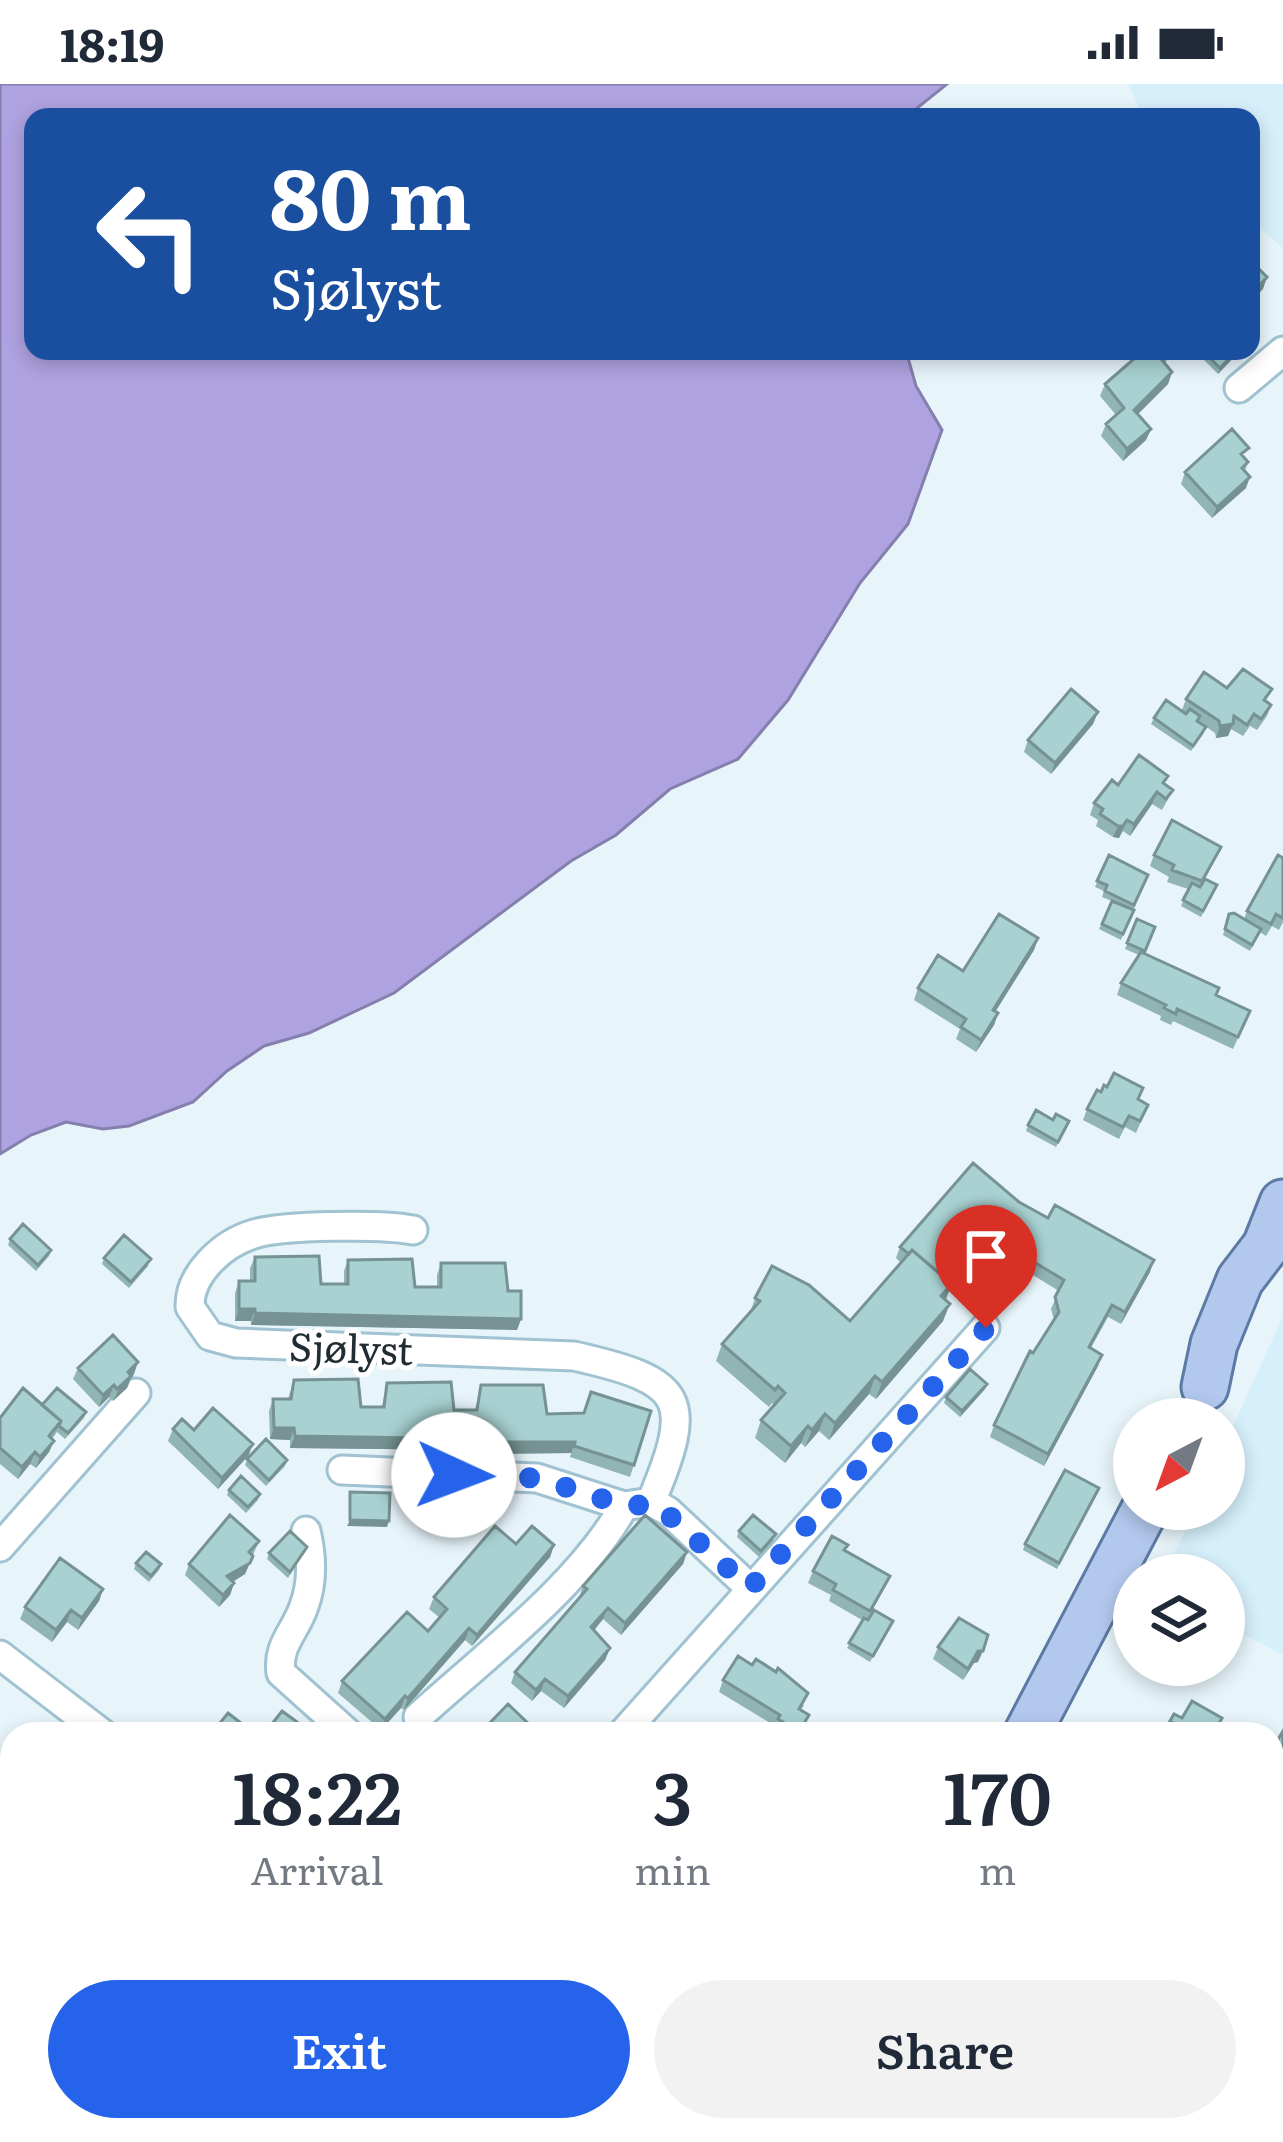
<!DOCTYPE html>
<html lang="en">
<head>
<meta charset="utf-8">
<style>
	:root { --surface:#fff; --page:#f2f2f3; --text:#1f2937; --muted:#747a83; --accent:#2563eb }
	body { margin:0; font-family:Literata,serif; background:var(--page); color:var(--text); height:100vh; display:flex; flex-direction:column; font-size:45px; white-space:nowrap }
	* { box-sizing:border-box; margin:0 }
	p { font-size:39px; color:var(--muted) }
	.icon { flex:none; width:66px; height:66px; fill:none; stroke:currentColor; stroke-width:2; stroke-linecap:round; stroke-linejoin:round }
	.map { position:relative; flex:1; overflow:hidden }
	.details { position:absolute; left:0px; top:1638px; width:1284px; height:420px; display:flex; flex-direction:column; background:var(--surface); border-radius:36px 36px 0 0; box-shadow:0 6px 18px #0003 }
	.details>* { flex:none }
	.hud { position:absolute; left:24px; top:24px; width:1236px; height:252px; border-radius:24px; box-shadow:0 6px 18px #0003; background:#1a4fa0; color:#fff; overflow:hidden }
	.needle { width:78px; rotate:221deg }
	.buttons { position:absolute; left:1113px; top:1314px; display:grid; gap:24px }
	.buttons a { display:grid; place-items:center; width:132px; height:132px; border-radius:50%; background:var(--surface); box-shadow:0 6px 18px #0003; font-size:60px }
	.pin { position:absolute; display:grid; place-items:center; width:102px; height:102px; color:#fff; margin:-123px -51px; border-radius:50% 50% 50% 0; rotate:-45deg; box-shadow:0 0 12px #0007 }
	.pin .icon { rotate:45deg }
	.me { position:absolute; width:132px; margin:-66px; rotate:92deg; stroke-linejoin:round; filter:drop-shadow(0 0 9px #0008) }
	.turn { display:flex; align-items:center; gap:42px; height:252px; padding:0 48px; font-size:54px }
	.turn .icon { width:156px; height:156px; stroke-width:2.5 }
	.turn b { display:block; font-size:84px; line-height:102px }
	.eta { display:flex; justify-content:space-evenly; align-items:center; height:204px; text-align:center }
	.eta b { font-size:72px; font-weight:600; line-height:84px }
	.button { display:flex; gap:24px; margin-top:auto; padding:24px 48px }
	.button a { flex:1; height:138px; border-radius:72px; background:var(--accent); color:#fff; font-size:48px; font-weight:600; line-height:138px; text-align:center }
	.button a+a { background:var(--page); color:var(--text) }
	.status { display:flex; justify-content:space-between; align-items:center; height:84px; padding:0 60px; background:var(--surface); direction:ltr }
	.status svg { height:33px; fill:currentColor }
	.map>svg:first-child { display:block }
	.built { fill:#d5effb }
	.water { fill:#afa2e0; stroke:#847fac; stroke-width:3 }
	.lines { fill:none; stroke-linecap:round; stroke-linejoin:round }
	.minor-casing { stroke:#a0c2d1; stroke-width:33 }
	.primary-casing { stroke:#5d7aa4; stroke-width:51 }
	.minor { stroke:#fff; stroke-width:27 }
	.primary { stroke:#b2c8ed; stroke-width:45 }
	.wall { fill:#91b4b4 }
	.shaded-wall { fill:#769292 }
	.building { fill:#a9d1d1; stroke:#769292; stroke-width:3 }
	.route { stroke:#2563eb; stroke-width:21; stroke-dasharray:0 37.8 }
	.labels { text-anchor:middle; stroke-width:10; stroke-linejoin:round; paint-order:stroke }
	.street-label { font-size:39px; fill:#1f2c32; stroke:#fff }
</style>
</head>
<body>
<div class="status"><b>18:19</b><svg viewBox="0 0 49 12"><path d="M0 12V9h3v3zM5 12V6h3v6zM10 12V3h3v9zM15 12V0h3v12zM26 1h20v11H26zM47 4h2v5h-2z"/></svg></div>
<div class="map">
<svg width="1283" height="2058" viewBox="0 0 1283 2058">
	<rect width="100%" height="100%" fill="#e7f5fb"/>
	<!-- built -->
	<path class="built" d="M1128 0H1283V164L1251 136V33H1143Z
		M1283 1232V1571L1224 1540V1491H1165L1195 1425H1224V1362Z"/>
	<!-- water -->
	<path class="water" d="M0 0H947L906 33H33V267H906L916 302 942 346 908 440 860 499 788 616 738 675 670 705 616 751 571 777 394 909 309 949 264 962 227 987 193 1018 129 1042 103 1045 66 1038 31 1051 0 1070Z"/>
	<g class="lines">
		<defs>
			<path id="minor" d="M1239 304 1283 267
				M413 1146C383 1140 282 1141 254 1150 223 1159 189 1190 190 1223L210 1252 236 1259 574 1272C685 1297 695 1314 651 1418L668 1427 750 1504
				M342 1386 537 1394 624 1422 651 1418
				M306 1447C312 1472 313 1500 303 1525 294 1549 277 1562 281 1589L349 1650
				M0 1463 136 1309
				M0 1571 103 1650
				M418 1633C486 1571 579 1502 624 1422
				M622 1650 985 1244
				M1272 1958 1283 1964
				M629 2046 645 2058"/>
			<path id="primary" d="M1205 1303 1214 1260 1240 1196 1266 1162 1283 1119
				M1027 1650 1145 1425
				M772 2058 780 2046"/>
		</defs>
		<!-- minor casing -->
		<use href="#minor" class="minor-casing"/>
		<!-- primary casing -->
		<use href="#primary" class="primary-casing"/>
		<!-- minor -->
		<use href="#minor" class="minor"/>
		<!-- primary -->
		<use href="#primary" class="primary"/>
	</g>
	<!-- wall -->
	<path class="wall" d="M1133 267H1171L1165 280 1172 288 1168 300 1138 330 1151 345 1146 356 1123 377 1101 352 1106 340 1116 331 1100 312 1105 300 1135 274 1132 270Z
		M1202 267H1240L1218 290 1200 272Z
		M1245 375 1248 378 1245 387 1246 404 1212 434 1181 400 1185 388Z
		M1227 604 1271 621 1267 632 1257 646 1250 642 1243 652 1231 645 1228 652 1216 654 1215 649 1198 637 1204 649 1191 667 1151 640 1154 634 1182 626 1186 615Z
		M1098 628 1093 640 1051 690 1024 668 1028 656Z
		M1118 701H1165L1173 706 1162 726 1152 720 1130 752 1123 747 1119 754 1113 753 1096 742 1098 736 1090 731 1094 719Z
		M1221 763 1205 795 1217 801 1201 833 1181 822 1188 805 1167 798 1169 793 1150 782 1154 771Z
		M1109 771 1148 791 1121 856 1099 845 1112 817 1102 813 1104 807 1095 803Z
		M1283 774V838L1279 846 1272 842 1266 852 1260 848 1250 867 1223 851 1229 830 1244 835 1247 827Z
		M1137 835 1155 843 1144 869 1216 911 1250 927 1233 965 1173 937 1171 941 1160 936 1161 932 1117 911 1121 899 1139 871 1125 865Z
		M1038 854 1034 866 995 927 998 929 994 941 976 968 956 955 960 945 914 916 918 904 963 887Z
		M1101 1008 1139 1016 1148 1021 1136 1049 1125 1043 1119 1055 1083 1036 1087 1025Z
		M1053 1036 1069 1037 1056 1063 1026 1047 1028 1041Z
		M1019 1118 1150 1188 1121 1240 1108 1233 1091 1264 1098 1282 1044 1382 990 1353 994 1341 1033 1269 1054 1236 1051 1225 1059 1207 995 1168 992 1173 982 1168 950 1204 946 1216 943 1237 876 1315 869 1310 829 1356 819 1347 805 1363 801 1359 785 1379 755 1354 761 1336 774 1321 772 1319 769 1323 716 1277 722 1260 750 1229 755 1214 850 1237 901 1179 896 1174 900 1163Z
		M10 1155 51 1166 49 1172 36 1187 8 1161Z
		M255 1173 321 1200H344V1187L348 1176 415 1203H437V1191L441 1179 508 1207 521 1235 517 1246 251 1241V1237H235V1209L239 1197H250V1184Z
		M104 1174 149 1181 129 1204 102 1180Z
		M78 1284 134 1290 127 1304 113 1317 109 1313 99 1323 73 1295Z
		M294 1296 361 1323H382L387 1299 454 1326H475L481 1301 547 1330 651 1327 630 1393 570 1373 571 1369 477 1370 476 1366 290 1364V1356L270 1355 269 1327 273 1315H288Z
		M985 1305 960 1333 944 1319 946 1313Z
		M42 1321 86 1328 84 1334 65 1355 57 1348 52 1355 54 1357 49 1368 36 1384 30 1380 18 1395 0 1380V1334Z
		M173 1345 253 1360 248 1372 218 1405 168 1357Z
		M247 1375 287 1376 285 1382 266 1402 245 1381Z
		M1099 1404 1057 1485 1023 1466 1025 1460Z
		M229 1406 260 1410 258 1416 246 1429 227 1411Z
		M739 1447 774 1456 759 1473 737 1453Z
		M259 1457 245 1490 233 1498 234 1499 230 1511 219 1523 185 1491 189 1480Z
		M516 1460 554 1461 550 1473 472 1562 465 1556 404 1626 401 1624 381 1646 338 1609 342 1597 428 1547 440 1534 429 1525 434 1513Z
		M307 1463 288 1494 267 1475 269 1469Z
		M845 1467 885 1503 867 1536 893 1537 870 1578 847 1564 862 1536 829 1517 831 1511 808 1499 813 1487Z
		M687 1468 683 1480 621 1551 603 1535 594 1547 610 1564 605 1576 564 1624 541 1607 532 1617 511 1599 515 1588 579 1514 583 1502Z
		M136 1479 161 1480 159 1486 149 1498 134 1485Z
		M103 1505 99 1517 78 1546 67 1538 52 1558 20 1535 25 1523Z
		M938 1563 978 1578 974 1579 963 1596 933 1575Z
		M723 1596 804 1621 801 1626 809 1631 800 1650H780L774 1646 775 1642 719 1608Z
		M1182 1634 1218 1646 1222 1650 1166 1649 1170 1637Z
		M1283 1647V1677L1272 1670 1273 1664Z
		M12 1677V1695L6 1690Z
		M1283 1693V1737L1272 1728V1711Z
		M1283 1883V1931L1272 1925V1903Z
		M486 2046H557L573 2058H493L484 2052Z
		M996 2046H1034L1025 2058H1003L994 2051Z
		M1176 2046H1218L1211 2058H1189L1175 2050Z"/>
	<!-- shaded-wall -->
	<path class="shaded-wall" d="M1267 193 1263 205 1251 218V211Z
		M1236 267H1240L1218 290 1220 284Z
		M1172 288 1168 300 1130 338 1134 326Z
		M1151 345 1146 356 1123 377 1127 365Z
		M1250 393 1246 404 1212 434 1217 423Z
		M1098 628 1093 640 1051 690 1055 679Z
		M1233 640 1228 652 1216 654 1220 642Z
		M1157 708 1152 720 1130 752 1134 740Z
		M1127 736 1119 754 1113 753 1118 742Z
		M1038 854 1034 866 989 938 993 926Z
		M998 929 994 941 976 968 981 956Z
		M986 1156 982 1168 950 1204 945 1217 935 1229 946 1202Z
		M1154 1176 1150 1188 1121 1240 1125 1228Z
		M950 1220 943 1237 876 1315 882 1298Z
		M239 1225H255L251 1237H235Z
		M255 1229 521 1235 517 1246 251 1241Z
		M1102 1271 1098 1282 1044 1382 1048 1370Z
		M138 1278 134 1290 130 1294 131 1292 127 1304 113 1317 128 1288Z
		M875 1292 869 1310 829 1356 835 1339Z
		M987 1300 985 1305 960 1333 962 1327Z
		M114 1301 109 1313 99 1323 103 1311Z
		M825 1330 819 1347 805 1363 812 1346Z
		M808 1342 801 1359 785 1379 791 1362Z
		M274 1344H294L290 1356 270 1355Z
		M295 1352 481 1355 476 1366 290 1364Z
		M54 1357 49 1368 36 1384 40 1373Z
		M481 1358H575L571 1369 477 1370Z
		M253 1360 248 1372 218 1405 222 1394Z
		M35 1368 30 1380 18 1395 22 1383Z
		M350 1436 389 1437 387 1443 347 1442Z
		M554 1461 550 1473 472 1562 477 1551Z
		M687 1468 683 1480 621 1551 625 1539Z
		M250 1479 245 1490 222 1504 227 1492Z
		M234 1499 230 1511 219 1523 223 1511Z
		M103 1505 99 1517 78 1546 82 1534Z
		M608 1524 603 1535 586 1555 591 1543Z
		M71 1526 67 1538 52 1558 56 1546Z
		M469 1544 465 1556 404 1626 408 1614Z
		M610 1564 605 1576 564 1624 568 1612Z
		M978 1567H983L978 1578 974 1579 963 1596Z
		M545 1595 541 1607 532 1617 536 1606Z
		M405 1612 401 1624 381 1646 385 1635Z"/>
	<!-- building -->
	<path class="building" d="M1251 177 1267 193 1251 211Z
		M1143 267H1170L1161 275 1172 288 1134 326 1151 345 1127 365 1106 340 1124 324 1105 300Z
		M1203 267H1236L1220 284Z
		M1232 345 1249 364 1241 370 1248 378 1242 384 1250 393 1217 423 1185 388Z
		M1243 585 1272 605 1264 616 1271 621 1261 635 1254 630 1247 641 1234 632 1233 640 1220 642 1219 637 1186 615 1204 588 1227 604Z
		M1071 605 1098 628 1055 679 1028 656Z
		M1166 616 1186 630 1190 625 1200 632 1197 637 1206 643 1193 662 1154 634Z
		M1139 671 1168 692 1163 699 1173 706 1166 715 1157 708 1134 740 1127 736 1123 742H1118L1100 730 1103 725 1094 719 1112 696 1118 701Z
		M1172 736 1221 763 1202 797 1172 786 1174 781 1154 771Z
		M1109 771 1148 791 1134 821 1105 807 1107 801 1097 797Z
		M1278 771 1283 774V834L1276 830 1271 840 1247 827Z
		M1205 795 1217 801 1203 827 1183 816 1192 799 1200 803Z
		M1112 817 1134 826 1123 850 1102 840Z
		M1234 829 1261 845 1252 861 1225 845 1229 830Z
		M999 830 1038 854 993 926 998 929 981 956 961 943 966 935 918 904 938 871 963 887Z
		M1137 835 1155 843 1145 867 1127 859Z
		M1141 868 1219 904 1216 911 1250 927 1238 953 1177 925 1176 930 1164 924 1166 921 1121 899Z
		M1114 989 1143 1004 1138 1015 1148 1021 1140 1037 1129 1032 1123 1043 1087 1025 1097 1006 1101 1008 1104 1001 1107 1003Z
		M1036 1026 1053 1036 1056 1030 1069 1037 1058 1058 1028 1041Z
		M973 1079 1019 1118 1048 1134 1055 1121 1154 1176 1125 1228 1112 1221 1089 1263 1102 1271 1048 1370 994 1341 1030 1267 1033 1269 1059 1228 1055 1213 1064 1196 999 1157 996 1161 986 1156 949 1198 912 1166 909 1170 900 1163Z
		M23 1140 51 1166 38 1181 10 1155Z
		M124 1151 151 1175 131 1198 104 1174Z
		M912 1166 952 1200 941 1212 950 1220 882 1298 875 1292 835 1339 825 1330 812 1346 808 1342 791 1362 761 1336 785 1309 778 1302 775 1306 722 1260 760 1217 755 1214 772 1182 809 1201 850 1237Z
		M319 1172 321 1200H348V1176L412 1175 415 1203H441V1179H505L508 1207H521V1235L255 1229V1225H239V1197H255V1173Z
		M113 1251 138 1278 128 1288 131 1292 117 1305 114 1301 103 1311 78 1284Z
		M970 1285 987 1300 962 1327 946 1313Z
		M358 1295 361 1323H384L387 1299 451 1298 454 1326H477L481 1301H543L547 1330 584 1329 591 1308 651 1327 634 1381 574 1362 575 1358H481V1355L295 1352 294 1344H274L273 1315H291L294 1296Z
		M23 1304 61 1337 49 1352 54 1357 40 1373 35 1368 22 1383 0 1364V1334Z
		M57 1304 86 1328 68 1349 59 1342 61 1337 42 1321Z
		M213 1324 253 1360 222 1394 173 1345 182 1335 194 1346Z
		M266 1355 287 1376 269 1396 247 1375Z
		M1065 1386 1099 1404 1059 1479 1025 1460Z
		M241 1392 260 1410 248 1423 229 1406Z
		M350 1408 390 1409 389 1437 350 1436Z
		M230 1431 259 1457 249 1468 253 1472 250 1479 227 1492 234 1499 223 1511 189 1480Z
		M645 1431 687 1468 625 1539 608 1524 591 1543 610 1564 568 1612 545 1595 536 1606 515 1588 587 1505 583 1502Z
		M753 1431 776 1450 761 1467 739 1447Z
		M495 1442 516 1460 532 1442 554 1461 477 1551 469 1544 408 1614 405 1612 385 1635 342 1597 407 1528 428 1547 447 1525 434 1513Z
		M290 1447 307 1463 290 1488 269 1469Z
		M832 1452 848 1461 844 1466 890 1492 870 1527 833 1506 836 1500 813 1487Z
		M146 1468 161 1480 151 1492 136 1479Z
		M60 1474 103 1505 82 1534 71 1526 56 1546 25 1523Z
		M874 1526 893 1537 873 1572 849 1559 864 1534 868 1536Z
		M959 1534 988 1551 983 1567H978L968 1585 938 1563Z
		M738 1572 752 1581 756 1575 776 1588 778 1584 808 1609 799 1625 809 1631 799 1648 778 1635 780 1631 723 1596Z
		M1192 1617 1222 1634 1216 1645 1223 1648 1222 1650H1172L1177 1641 1170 1637 1174 1630 1182 1634Z
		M508 1620 534 1645 529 1650H471L477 1644 481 1648Z
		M282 1627 304 1643 299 1650H264Z
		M228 1629 250 1646 247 1650H211Z
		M1283 1647V1670L1273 1664Z
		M1283 1693V1722L1272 1713Z
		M1283 1883V1917L1272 1911V1903Z
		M1283 2042V2058H1257L1262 2049 1273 2055 1280 2043Z
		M497 2046H557L573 2058H513Z
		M920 2046H921L940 2058H912Z
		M958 2046H993L984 2058H962L954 2052Z
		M997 2046H1032L1022 2058H1013Z
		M1181 2046H1217L1210 2058H1201Z
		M1128 2049 1143 2058H1122Z"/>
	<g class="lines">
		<!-- route -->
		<path class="route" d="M454 1391 537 1394 625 1422 656 1420 750 1504 986 1244"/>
	</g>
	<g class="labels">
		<!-- street labels -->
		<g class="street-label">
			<text transform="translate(351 1265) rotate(2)" y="14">Sjølyst</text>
		</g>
	</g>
</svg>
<div class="buttons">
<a><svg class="needle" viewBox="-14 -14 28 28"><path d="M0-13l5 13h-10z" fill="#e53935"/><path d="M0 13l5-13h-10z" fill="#747a83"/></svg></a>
<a><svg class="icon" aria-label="layers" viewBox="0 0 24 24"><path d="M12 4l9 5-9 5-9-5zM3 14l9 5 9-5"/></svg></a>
</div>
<div class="pin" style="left:986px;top:1244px;background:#d93025"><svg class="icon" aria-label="arrive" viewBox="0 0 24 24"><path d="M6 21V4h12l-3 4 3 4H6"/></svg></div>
<svg class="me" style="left:454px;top:1391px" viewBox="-20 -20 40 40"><circle r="19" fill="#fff"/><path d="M0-13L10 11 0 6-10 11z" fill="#2563eb"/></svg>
<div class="hud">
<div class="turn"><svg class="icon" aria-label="left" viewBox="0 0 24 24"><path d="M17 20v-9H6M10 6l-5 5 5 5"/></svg><div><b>80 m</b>Sjølyst</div></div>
</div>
<section class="details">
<div class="eta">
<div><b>18:22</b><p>Arrival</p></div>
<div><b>3</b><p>min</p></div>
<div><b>170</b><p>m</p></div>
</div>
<div class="button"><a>Exit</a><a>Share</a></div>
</section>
</div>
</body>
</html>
